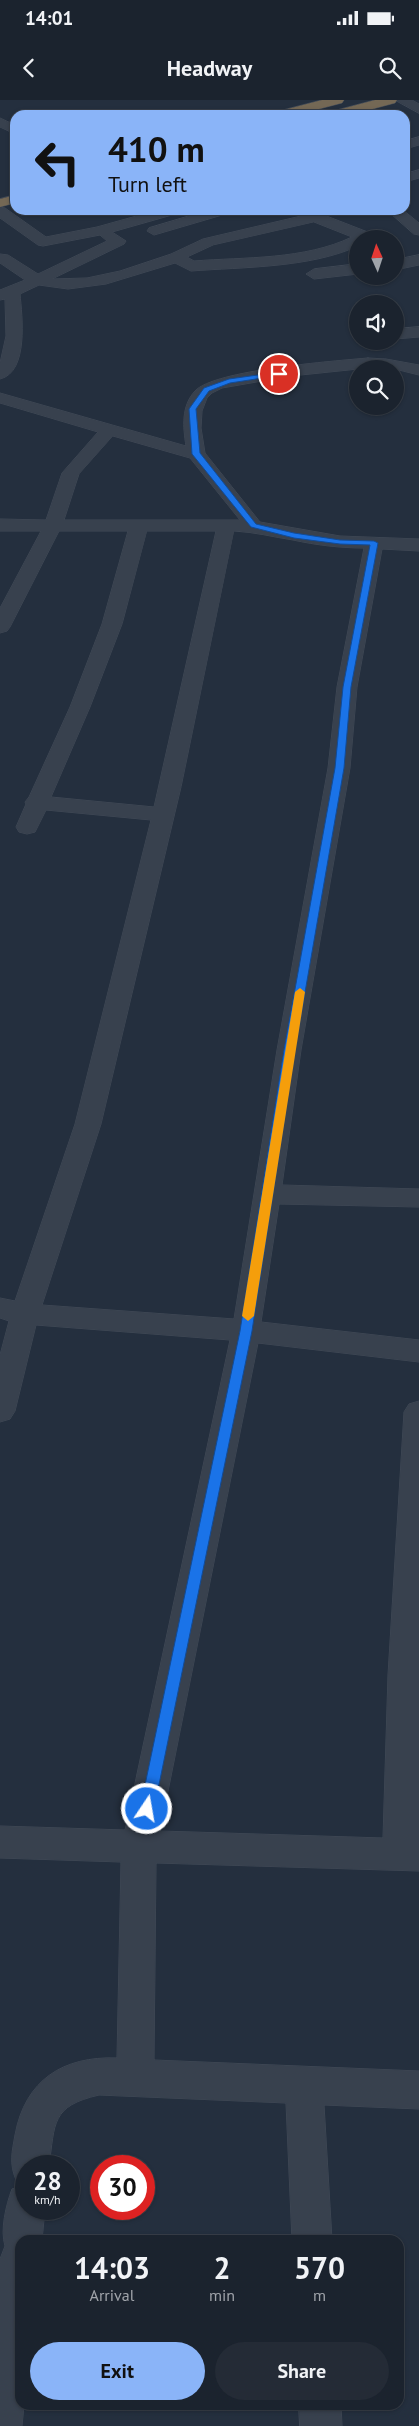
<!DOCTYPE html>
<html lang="en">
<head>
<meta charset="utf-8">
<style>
	:root { --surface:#1b232e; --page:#242b36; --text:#f1f3f6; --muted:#a0a4aa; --line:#39404a; --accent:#8ab4f8 }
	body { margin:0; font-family:"PT Sans",sans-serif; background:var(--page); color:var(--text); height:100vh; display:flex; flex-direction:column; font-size:19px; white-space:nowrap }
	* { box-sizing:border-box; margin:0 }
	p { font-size:16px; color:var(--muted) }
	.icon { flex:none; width:28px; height:28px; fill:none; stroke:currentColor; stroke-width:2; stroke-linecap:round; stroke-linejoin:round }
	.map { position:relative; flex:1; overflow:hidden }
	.panel { position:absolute; left:15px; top:2135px; width:389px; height:175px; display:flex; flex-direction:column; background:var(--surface); border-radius:15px; box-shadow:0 1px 4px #0004,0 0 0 1px var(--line) }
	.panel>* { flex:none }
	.banner { position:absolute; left:10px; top:10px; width:400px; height:105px; border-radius:15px; box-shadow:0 1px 4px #0004,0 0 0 1px var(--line); background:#8ab4f8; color:#111; overflow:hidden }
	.needle { width:32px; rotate:357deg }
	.fabs { position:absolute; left:349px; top:130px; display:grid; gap:10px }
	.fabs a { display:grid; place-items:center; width:55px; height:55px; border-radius:50%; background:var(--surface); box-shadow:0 1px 4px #0004,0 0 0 1px var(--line); font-size:25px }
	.speed { position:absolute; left:15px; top:2055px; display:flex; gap:10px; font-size:25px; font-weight:700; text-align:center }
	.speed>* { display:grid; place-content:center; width:65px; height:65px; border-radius:50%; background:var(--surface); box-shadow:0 1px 4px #0004,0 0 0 1px var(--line); line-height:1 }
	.speed small { font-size:12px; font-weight:400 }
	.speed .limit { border:8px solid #d22; background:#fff; color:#111 }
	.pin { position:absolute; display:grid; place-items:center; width:42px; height:42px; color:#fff; margin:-21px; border:2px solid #fff; border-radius:50%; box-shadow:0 1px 5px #0007 }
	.me { position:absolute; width:55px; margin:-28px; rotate:12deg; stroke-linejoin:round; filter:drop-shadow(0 0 4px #0008) }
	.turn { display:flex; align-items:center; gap:18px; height:105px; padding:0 15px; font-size:22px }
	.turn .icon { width:65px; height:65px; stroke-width:2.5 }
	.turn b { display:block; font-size:35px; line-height:42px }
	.eta { display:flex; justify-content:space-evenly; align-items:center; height:85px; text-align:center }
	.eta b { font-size:30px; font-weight:600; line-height:35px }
	.button { display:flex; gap:10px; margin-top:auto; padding:10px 15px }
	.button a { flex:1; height:58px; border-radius:30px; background:var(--accent); color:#111; font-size:20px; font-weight:600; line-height:58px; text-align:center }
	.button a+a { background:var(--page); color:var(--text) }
	.status { display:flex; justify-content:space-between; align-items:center; height:35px; padding:0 25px; background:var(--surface); direction:ltr }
	.status svg { height:14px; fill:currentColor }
	header { display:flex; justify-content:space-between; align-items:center; height:65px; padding:0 15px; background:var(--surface); font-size:22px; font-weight:600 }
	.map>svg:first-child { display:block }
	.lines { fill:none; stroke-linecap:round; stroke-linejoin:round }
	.minor-casing { stroke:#414a57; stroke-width:1 }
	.highway-casing { stroke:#434c59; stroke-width:1 }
	.minor { fill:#38414e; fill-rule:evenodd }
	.highway { fill:#746855; fill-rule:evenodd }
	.route { fill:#1a73e8; stroke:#114b97 }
	.slow { fill:#f59e0b }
</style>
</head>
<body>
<div class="status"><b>14:01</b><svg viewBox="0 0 49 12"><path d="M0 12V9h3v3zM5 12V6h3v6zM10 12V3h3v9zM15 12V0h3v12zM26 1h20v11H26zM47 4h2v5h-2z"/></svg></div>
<header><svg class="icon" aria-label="back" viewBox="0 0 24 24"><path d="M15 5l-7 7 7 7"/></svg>Headway<svg class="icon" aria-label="search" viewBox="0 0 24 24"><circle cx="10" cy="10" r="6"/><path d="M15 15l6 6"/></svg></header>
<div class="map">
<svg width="419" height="2326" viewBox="0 0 419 2326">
	<rect width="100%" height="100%" fill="#242f3e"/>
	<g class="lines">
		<defs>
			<path id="minor" d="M395 0H412L419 4V13Z
				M0 18 15 25V34L0 27Z
				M419 37V45L405 49V41Z
				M419 70V78L405 82V74Z
				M0 107 5 108 46 137 97 127 158 110H181L179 113 112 132 126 141 124 144 52 179 87 178 120 171 171 154 203 139 301 116 292 110H311L378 136 380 139H358V146C310 168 243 167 191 171L175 163 106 184 68 189 39 185 20 194C22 216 29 272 0 279V263L6 236 5 199 0 200V190L25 180 0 163V154L8 155 38 174 107 141 100 135 43 146 38 145 0 118ZM314 122 352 137C304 160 245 157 194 161L187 157 213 145Z
				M209 110H231L229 113 154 135 147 131 149 128Z
				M387 110H403L419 123V135L414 134Z
				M419 155V165L395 170V160Z
				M358 164V174L314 179 306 174 314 169Z
				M419 227V237L395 239V229Z
				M368 258 386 259 419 265V275L395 269H358L291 276 222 288 212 293 207 298 202 311 201 328 205 353 260 422 340 436 419 439V451L382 449 357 587 350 668 301 950 282 1085 419 1089V1107L279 1104 261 1222 419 1240V1262L258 1243 160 1731 383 1738 388 1575 404 1312 409 1304 419 1301V1771L156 1763 154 1960 419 1971V2009L324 2005 332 2140H292L286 2003 99 1995C51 2006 55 2023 49 2066H26V2109H45L42 2140H20V2305H24L22 2326H0V2159L5 2146C0 2130 6 2105 12 2089L26 2084 16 2080C9 2063 12 2052 15 2035 25 1980 63 1956 117 1958L121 1762 0 1758V1726L125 1730 230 1240 36 1225 15 1311 10 1319 0 1322V1255L9 1221 0 1218V1198L15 1201 75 1024 151 720 46 710 35 732 27 734 19 732 16 727 26 704 25 702 29 697 70 607 102 524 128 431H59L10 527 7 531 0 533V508L41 431H0V419L46 420 62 373 98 332 0 303V293L186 346C183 327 181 306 195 291 214 270 335 261 368 258ZM113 336 190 358 240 420H64L79 374ZM147 431H216L154 707 51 697 90 607 122 524ZM234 431C255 432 273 437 293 440 316 445 340 448 364 448L337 587 328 668 277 950 234 1219 42 1205 101 1024 181 687Z
				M299 2305H341L342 2326H300Z"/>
			<path id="highway" d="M322 0H344L342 3 296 15H274L276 12Z
				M375 0H397L395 3 350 15H328L330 12Z
				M15 95V103L0 107V99Z"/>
		</defs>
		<!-- minor casing -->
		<use href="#minor" class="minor-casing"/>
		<!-- highway casing -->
		<use href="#highway" class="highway-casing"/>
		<!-- minor -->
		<use href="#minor" class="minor"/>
		<!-- highway -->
		<use href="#highway" class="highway"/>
	</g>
	<!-- route -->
	<path class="route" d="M279 272 282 275 230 283 209 291 196 309 200 353 256 424 294 433 340 440 374 441 378 443 351 587 344 668 295 950 252 1231 154 1709 152 1713 147 1715 142 1713 140 1709 240 1231 284 950 335 668 343 587 370 445 340 444 294 438 251 427 192 354 189 309 204 288 229 279Z"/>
	<!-- slow -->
	<path class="slow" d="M300 888 305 892 254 1216 248 1221 242 1216 295 892Z"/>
</svg>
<div class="fabs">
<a><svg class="needle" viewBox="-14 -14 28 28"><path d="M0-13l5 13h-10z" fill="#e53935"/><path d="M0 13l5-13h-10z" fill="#a0a4aa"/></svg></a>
<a><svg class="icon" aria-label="sound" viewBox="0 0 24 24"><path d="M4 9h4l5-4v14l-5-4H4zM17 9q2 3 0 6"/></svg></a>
<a><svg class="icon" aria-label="search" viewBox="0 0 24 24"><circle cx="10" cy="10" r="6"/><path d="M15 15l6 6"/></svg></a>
</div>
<div class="speed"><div>28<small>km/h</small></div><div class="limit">30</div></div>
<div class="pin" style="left:279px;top:274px;background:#d93025"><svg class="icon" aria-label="arrive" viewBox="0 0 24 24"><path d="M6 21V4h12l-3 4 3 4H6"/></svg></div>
<svg class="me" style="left:147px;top:1709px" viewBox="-20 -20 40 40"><circle r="17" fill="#1a73e8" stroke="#fff" stroke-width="3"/><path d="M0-11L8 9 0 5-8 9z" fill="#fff"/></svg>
<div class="banner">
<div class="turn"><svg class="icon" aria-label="left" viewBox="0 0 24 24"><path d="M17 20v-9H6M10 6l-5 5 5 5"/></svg><div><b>410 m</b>Turn left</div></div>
</div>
<section class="panel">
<div class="eta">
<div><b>14:03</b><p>Arrival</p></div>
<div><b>2</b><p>min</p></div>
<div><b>570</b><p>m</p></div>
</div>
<div class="button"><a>Exit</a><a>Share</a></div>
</section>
</div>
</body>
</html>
